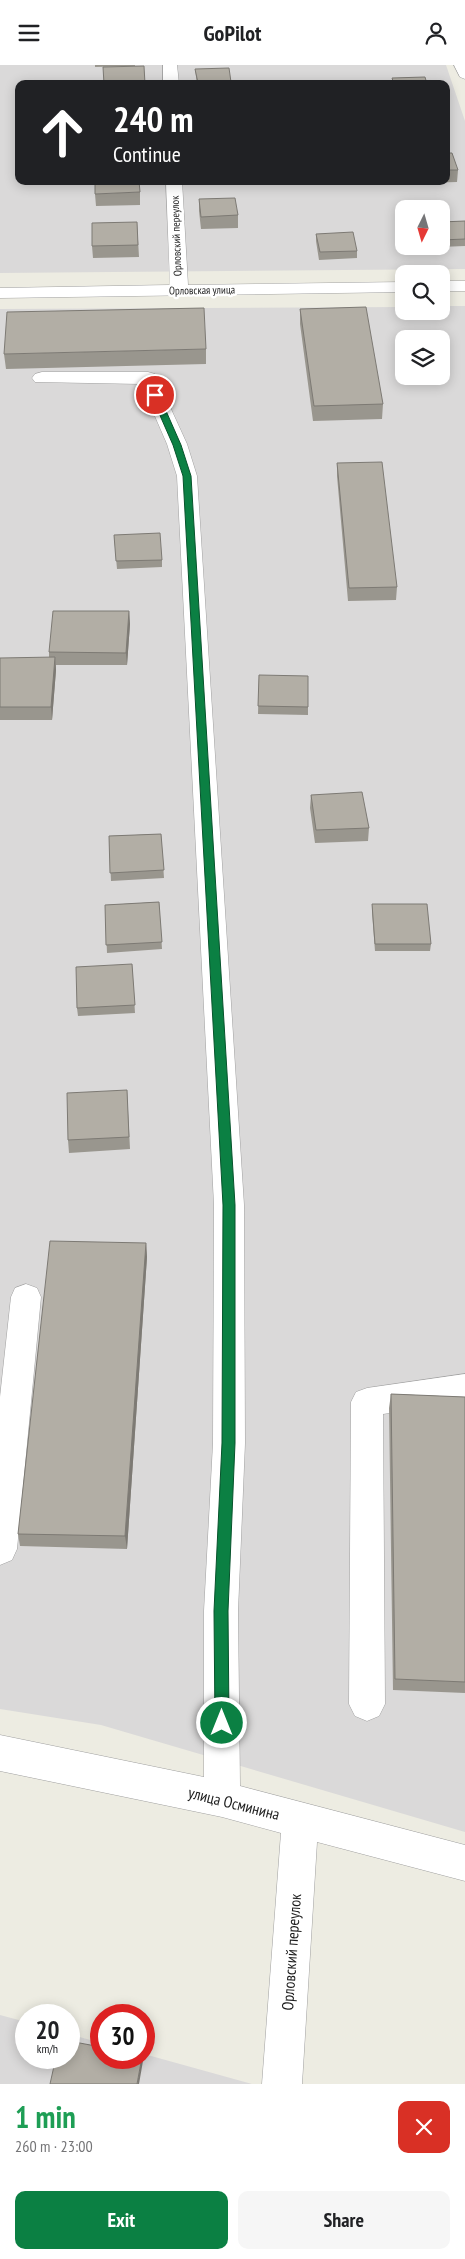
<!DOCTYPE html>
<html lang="en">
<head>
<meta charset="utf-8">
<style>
	:root { --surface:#fff; --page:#f6f6f6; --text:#202124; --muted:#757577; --accent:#0b8043 }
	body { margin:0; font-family:"PT Sans Narrow",sans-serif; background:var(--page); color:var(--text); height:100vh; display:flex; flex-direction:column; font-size:19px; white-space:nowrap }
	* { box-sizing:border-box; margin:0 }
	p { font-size:16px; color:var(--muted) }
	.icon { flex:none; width:28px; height:28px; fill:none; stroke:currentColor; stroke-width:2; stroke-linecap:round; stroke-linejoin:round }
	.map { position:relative; height:2019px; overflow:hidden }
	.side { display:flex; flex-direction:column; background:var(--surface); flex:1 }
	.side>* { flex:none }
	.banner { position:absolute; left:15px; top:15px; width:435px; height:105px; border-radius:10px; box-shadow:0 2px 12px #0003; background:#202124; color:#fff; overflow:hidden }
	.needle { width:32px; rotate:185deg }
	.controls { position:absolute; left:395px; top:135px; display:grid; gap:10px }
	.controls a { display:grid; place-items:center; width:55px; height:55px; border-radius:10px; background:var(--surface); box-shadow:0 2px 12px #0003; font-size:25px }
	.speed { position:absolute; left:15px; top:1939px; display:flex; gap:10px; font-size:25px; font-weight:700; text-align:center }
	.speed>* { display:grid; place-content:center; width:65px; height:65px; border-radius:50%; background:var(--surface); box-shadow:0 2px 12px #0003; line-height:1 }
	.speed small { font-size:12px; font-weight:400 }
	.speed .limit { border:8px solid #d22; background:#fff; color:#111 }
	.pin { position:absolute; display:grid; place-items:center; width:42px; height:42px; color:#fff; margin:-21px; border:2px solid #fff; border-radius:50%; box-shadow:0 1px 5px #0007 }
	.me { position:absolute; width:55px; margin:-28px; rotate:0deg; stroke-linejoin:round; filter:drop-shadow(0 0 4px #0008) }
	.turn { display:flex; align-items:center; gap:18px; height:105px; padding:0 15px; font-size:22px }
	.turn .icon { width:65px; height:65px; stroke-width:2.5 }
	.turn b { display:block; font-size:35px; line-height:42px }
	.round { display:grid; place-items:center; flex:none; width:52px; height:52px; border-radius:10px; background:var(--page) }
	.headline { display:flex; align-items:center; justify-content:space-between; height:85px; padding:0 15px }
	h1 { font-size:30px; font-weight:700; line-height:38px; color:#1e9e55 }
	.button { display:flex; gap:10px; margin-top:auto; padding:10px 15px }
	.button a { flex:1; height:58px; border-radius:10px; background:var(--accent); color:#fff; font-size:20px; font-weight:700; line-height:58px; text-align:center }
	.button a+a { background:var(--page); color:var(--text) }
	header { display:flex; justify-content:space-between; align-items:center; height:65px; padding:0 15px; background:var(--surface); font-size:22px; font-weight:700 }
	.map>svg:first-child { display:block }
	.residential { fill:#dad9d9; fill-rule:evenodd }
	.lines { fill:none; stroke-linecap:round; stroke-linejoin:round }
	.minor-casing { stroke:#a0a0a0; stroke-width:1 }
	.minor { fill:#fff; fill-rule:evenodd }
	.wall { fill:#99968e }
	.shaded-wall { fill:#7d7a74 }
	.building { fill:#b2aea5; stroke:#7d7a74 }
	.route { fill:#0b8043; stroke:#07532c }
	.labels { text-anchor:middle; stroke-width:5; stroke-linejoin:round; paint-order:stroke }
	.far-street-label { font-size:11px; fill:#1c1c1c; stroke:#fff }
	.near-street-label { font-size:16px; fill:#1c1c1c; stroke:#fff }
</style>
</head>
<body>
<header><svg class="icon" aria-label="menu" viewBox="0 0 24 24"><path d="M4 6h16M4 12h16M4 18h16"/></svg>GoPilot<svg class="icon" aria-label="person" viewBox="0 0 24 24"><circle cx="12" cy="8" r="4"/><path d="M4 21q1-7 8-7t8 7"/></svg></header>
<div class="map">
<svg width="465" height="2019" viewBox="0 0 465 2019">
	<rect width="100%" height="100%" fill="#edece2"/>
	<!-- residential -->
	<path class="residential" d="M0 0H446L465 56V204L0 208ZM19 19H446V116H19ZM404 144H441V181H404Z
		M441 241H465V1767L101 1660 0 1644V244L404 242V246H441ZM404 274H441V311H404Z
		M0 1950 26 1957V1992H69V1969L101 1978V1992H144V1989L252 2019H0Z"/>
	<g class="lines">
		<defs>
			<path id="minor" d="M163 0H177L179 19H163Z
				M454 0H465V14L460 12Z
				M166 116H182L188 220 404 217V227L0 233V223L170 220Z
				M441 216H465V226H441Z
				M42 307H148L155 309 187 379 197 411 244 1140 245 1378 238 1546 240 1721 465 1780V1816L317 1777 302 2019H262L281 1768 222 1752 0 1706V1670L204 1712V1546L213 1378 214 1140 177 411 167 379 141 319 35 317 32 313 35 309Z
				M26 1219 37 1223 41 1232 17 1484 12 1495 0 1500V1332L11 1232 15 1223Z
				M465 1309V1337L383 1349 385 1639 379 1651 367 1656 355 1651 349 1639 351 1337 356 1327 367 1323Z"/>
		</defs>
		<!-- minor casing -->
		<use href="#minor" class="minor-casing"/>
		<!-- minor -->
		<use href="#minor" class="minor"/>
	</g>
	<!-- wall -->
	<path class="wall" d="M95 0H135V1L95 2Z
		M195 4 231 17V19H197Z
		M446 88 458 105 457 117 421 118V116H446Z
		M140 127V140L96 141 95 129Z
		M199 134 238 150V163L201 164 199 146Z
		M465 156V181L440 182V181H441V157Z
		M137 157 139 192 93 193 92 181Z
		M316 169 357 186V193L319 195 316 176Z
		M300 244 383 339 382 354 313 356 300 259Z
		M206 284V299L6 304 4 289Z
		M337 398 397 522 396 535 348 536 337 411Z
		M114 470 162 495V502L117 504Z
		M129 546 130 559 127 600H56V605L52 655H0V593H49V587Z
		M259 610 308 642V650L258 649Z
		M311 730 369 763 368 776 315 778 310 743Z
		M161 769 164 813 111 816 109 771Z
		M159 837 162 884 107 888 105 840Z
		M372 839 431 879 430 886H375L372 847Z
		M132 899 135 948 78 951 77 943Z
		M127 1025 130 1084 69 1088 68 1075Z
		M146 1178 147 1192 127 1484 20 1481 18 1469Z
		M391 1329 465 1332V1628L393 1625 389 1343Z"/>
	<!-- shaded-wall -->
	<path class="shaded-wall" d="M129 546 130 559 127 600 126 588Z
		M55 592 56 605 52 655 51 642Z
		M146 1178 147 1192 127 1484 125 1471Z
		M142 1992H143V1996L139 2019H137Z"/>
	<!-- building -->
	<path class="building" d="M144 1 145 19H104L103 2Z
		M229 3 231 17 198 18 195 4Z
		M425 12 427 19H394L392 13Z
		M446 88H452L458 105H446Z
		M95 116H139L140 127 95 129Z
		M235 133 238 150 201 152 199 134Z
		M465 156V174L441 175V157Z
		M137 157 138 180 92 181V158Z
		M353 167 357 186 320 187 316 169Z
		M366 242 383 339 314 341 300 244Z
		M204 243 206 284 4 289 7 247Z
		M382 397 397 522 349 523 337 398Z
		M160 468 162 495 116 496 114 470Z
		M53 546H129L126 588 49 587Z
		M55 592 51 642H0V593Z
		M259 610 308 611V642L258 641Z
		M362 727 369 763 316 765 311 730Z
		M161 769 164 805 110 808 109 771Z
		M159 837 162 877 106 880 105 840Z
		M372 839H427L431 879H375Z
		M132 899 135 940 77 943 76 902Z
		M127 1025 129 1072 68 1075 67 1028Z
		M50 1176 146 1178 125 1471 18 1469Z
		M391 1329 465 1332V1617L395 1614Z
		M69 1976 101 1982V1992H142L137 2019H50L56 1992H69Z"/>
	<!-- route -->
	<path class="route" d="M155 327 159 330 181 380 191 411 235 1140V1378L228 1546 229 1658 227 1664 222 1666 217 1664 215 1658 214 1546 222 1378 223 1140 183 411 173 380 151 330Z"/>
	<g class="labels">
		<!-- far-street labels -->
		<g class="far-street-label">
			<text transform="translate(176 171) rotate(-92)" y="4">Орловский переулок</text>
			<text transform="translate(202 225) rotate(-1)" y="4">Орловская улица</text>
		</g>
		<!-- near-street labels -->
		<g class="near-street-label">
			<text transform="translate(234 1738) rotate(14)" y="6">улица Осминина</text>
			<text transform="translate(291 1887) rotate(-86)" y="6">Орловский переулок</text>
		</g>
	</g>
</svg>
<div class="controls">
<a><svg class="needle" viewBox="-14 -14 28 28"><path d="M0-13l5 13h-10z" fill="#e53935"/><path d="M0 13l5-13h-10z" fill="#757577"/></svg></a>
<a><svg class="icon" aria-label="search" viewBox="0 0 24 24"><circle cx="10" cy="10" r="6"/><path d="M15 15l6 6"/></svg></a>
<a><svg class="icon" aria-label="layers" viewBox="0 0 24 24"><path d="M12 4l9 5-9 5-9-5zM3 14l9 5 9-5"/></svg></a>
</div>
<div class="speed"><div>20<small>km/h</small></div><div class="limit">30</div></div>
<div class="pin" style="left:155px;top:330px;background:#d93025"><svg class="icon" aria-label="arrive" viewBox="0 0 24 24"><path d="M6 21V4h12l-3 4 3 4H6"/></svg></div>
<svg class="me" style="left:222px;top:1658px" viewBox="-20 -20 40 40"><circle r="17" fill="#0b8043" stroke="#fff" stroke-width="3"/><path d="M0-11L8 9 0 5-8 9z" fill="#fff"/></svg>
<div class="banner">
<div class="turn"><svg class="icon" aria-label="ahead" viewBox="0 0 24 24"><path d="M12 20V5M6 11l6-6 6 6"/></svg><div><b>240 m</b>Continue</div></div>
</div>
</div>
<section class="side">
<div class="headline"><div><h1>1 min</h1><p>260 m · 23:00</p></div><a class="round" style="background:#d93025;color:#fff"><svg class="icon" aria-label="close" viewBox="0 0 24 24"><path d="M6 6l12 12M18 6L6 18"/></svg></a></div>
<div class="button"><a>Exit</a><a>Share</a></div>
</section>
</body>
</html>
